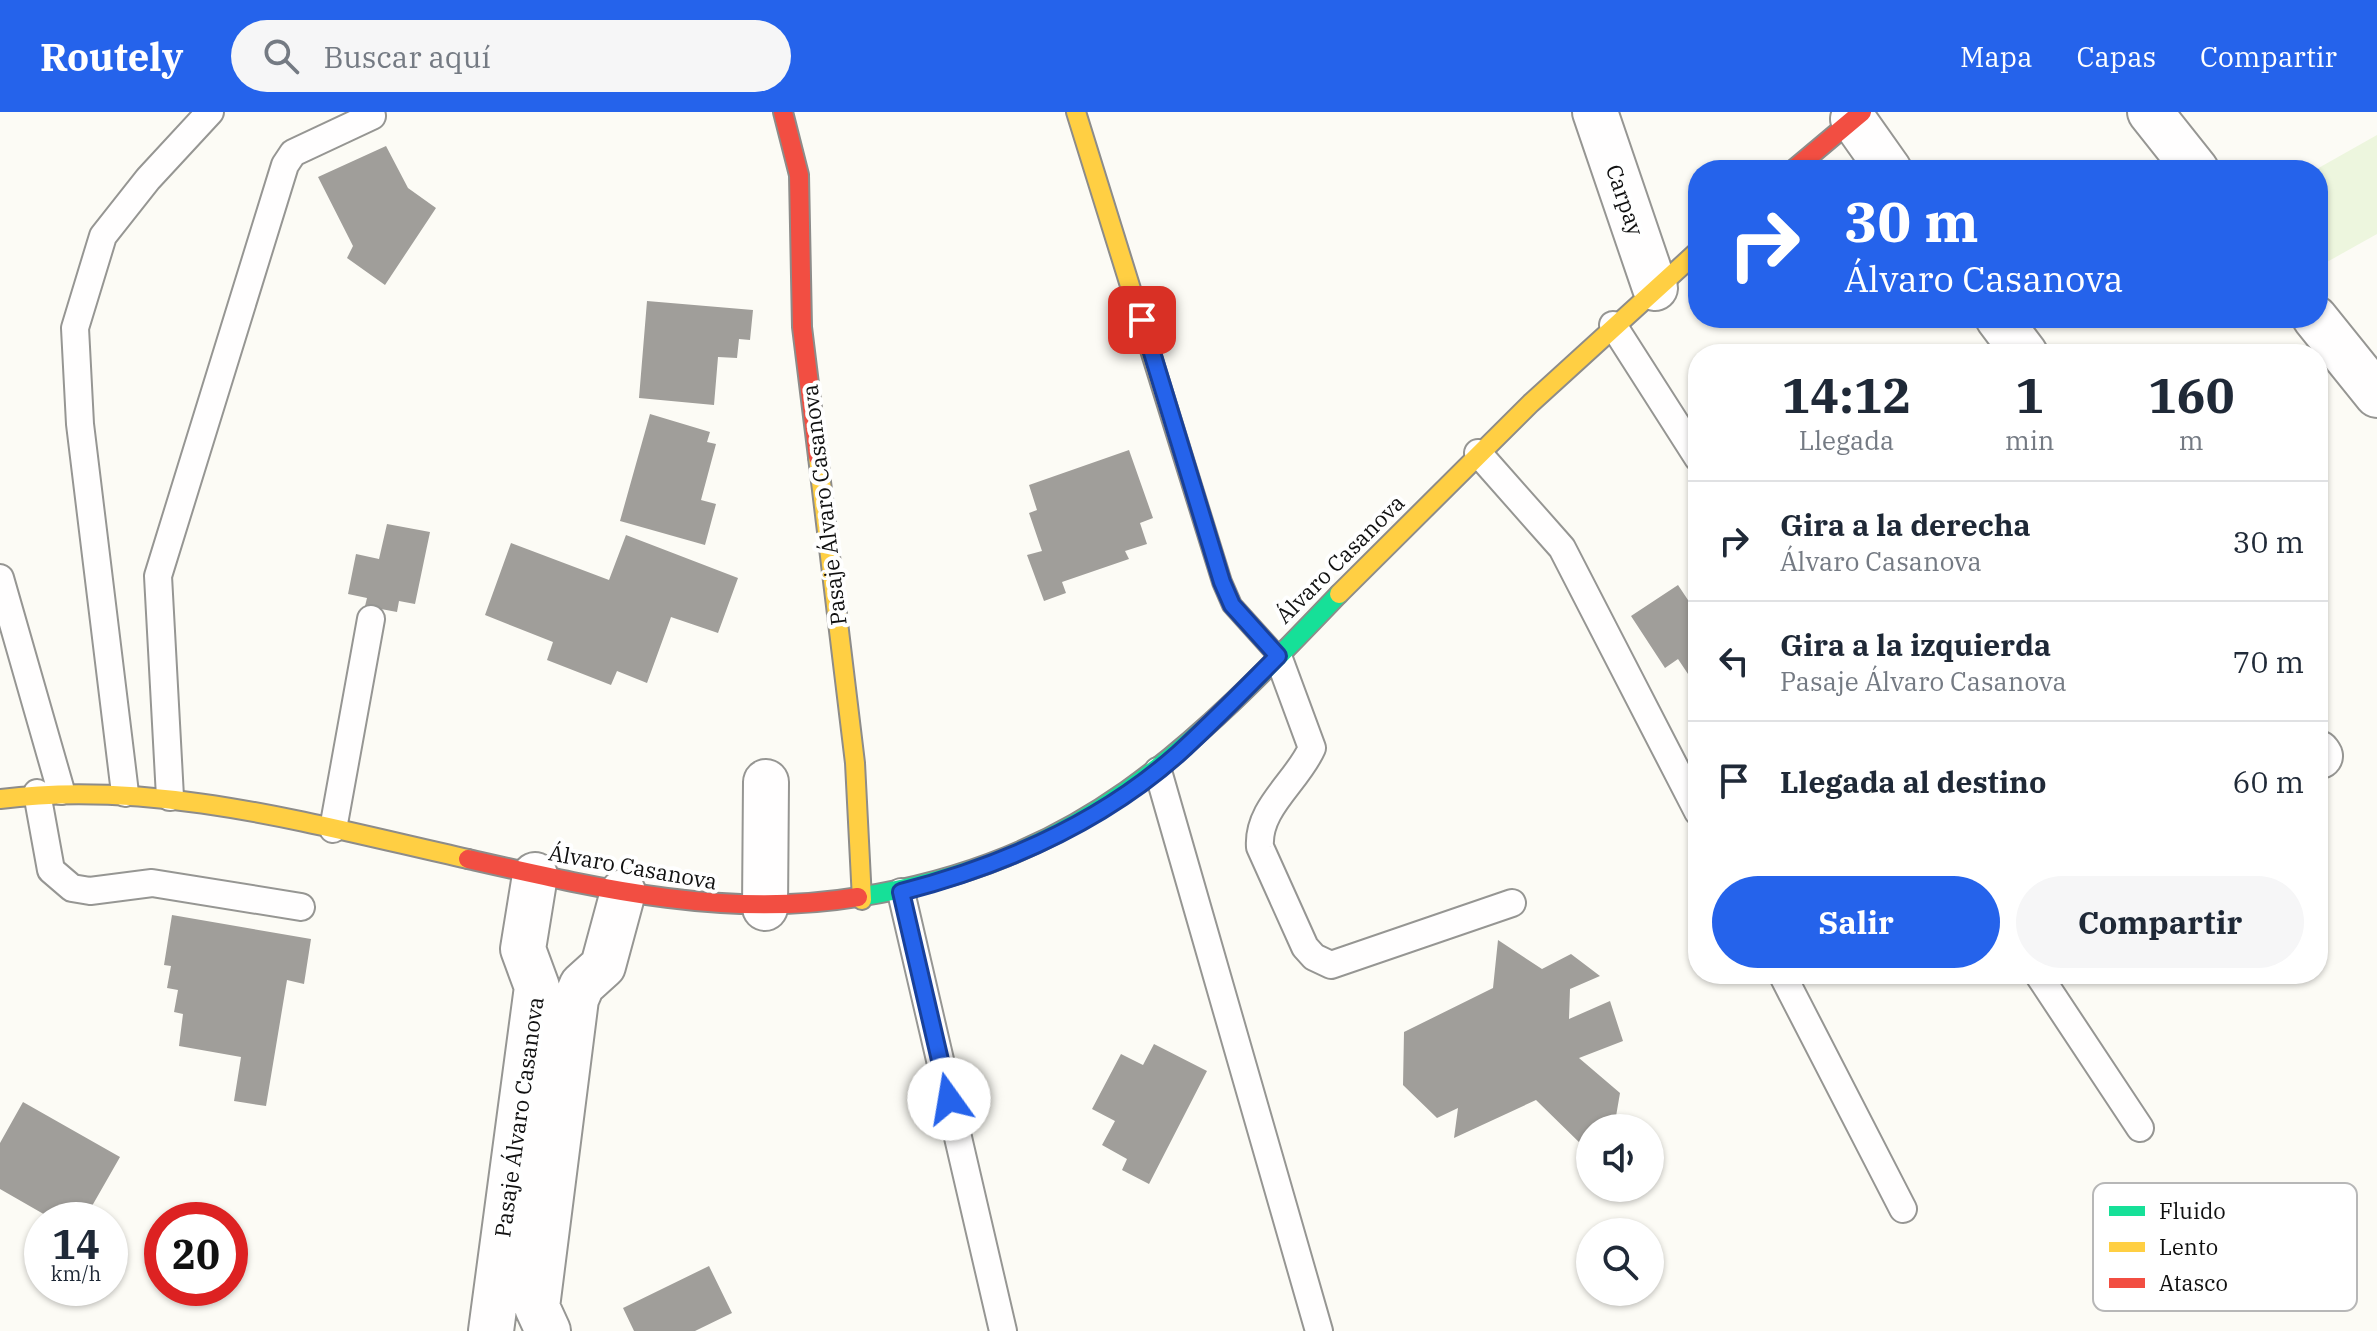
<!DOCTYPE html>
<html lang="es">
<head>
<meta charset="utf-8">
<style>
	:root { --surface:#fff; --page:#f6f6f7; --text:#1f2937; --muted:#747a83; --line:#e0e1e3; --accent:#2563eb }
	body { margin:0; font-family:"IBM Plex Serif",serif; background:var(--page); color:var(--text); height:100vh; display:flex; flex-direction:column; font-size:30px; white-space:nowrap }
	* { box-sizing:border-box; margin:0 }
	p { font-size:26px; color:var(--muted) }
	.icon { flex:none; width:44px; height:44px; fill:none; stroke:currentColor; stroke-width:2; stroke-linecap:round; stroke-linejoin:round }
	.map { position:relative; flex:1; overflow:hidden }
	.panel { position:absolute; left:1688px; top:232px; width:640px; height:640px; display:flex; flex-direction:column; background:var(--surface); border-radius:32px; box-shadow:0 2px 6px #0004 }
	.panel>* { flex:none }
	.banner { position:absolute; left:1688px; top:48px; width:640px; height:168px; border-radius:32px; box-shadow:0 2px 6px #0004; background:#2563eb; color:#fff; overflow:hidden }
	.controls { position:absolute; left:1576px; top:1002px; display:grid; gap:16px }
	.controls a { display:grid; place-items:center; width:88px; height:88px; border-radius:50%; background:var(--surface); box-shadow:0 2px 6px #0004; font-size:40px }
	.speed { position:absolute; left:24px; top:1090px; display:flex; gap:16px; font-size:40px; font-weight:700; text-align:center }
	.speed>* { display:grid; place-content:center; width:104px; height:104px; border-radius:50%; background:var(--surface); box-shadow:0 2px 6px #0004; line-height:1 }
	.speed small { font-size:20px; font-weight:400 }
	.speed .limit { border:12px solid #d22; background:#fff; color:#111 }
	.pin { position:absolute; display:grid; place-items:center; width:68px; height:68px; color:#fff; margin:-34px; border-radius:16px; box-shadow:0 4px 12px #0006 }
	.me { position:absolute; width:88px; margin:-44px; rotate:347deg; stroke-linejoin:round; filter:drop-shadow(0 0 6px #0008) }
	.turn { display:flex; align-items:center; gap:28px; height:168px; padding:0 24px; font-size:36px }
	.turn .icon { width:104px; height:104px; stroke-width:2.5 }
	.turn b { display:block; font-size:56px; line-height:68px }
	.eta { display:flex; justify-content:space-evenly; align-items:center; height:136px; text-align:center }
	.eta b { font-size:48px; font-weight:700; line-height:56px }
	.cta { display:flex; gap:16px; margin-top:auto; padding:16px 24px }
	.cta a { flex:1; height:92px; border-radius:48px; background:var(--accent); color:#fff; font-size:32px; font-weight:700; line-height:92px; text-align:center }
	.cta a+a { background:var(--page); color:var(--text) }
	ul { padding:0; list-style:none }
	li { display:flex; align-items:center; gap:24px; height:120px; padding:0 24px; border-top:2px solid var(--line) }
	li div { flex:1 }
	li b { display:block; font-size:30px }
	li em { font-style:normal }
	header { display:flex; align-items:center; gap:48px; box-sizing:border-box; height:112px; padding:0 40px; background:var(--accent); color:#fff }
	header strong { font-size:38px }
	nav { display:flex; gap:44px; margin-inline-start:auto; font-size:28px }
	.search { width:560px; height:72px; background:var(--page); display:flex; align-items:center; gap:20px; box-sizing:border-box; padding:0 28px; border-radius:44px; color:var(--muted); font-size:30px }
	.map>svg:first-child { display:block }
	.pitch { fill:#edf6de }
	.building { fill:#a09e9a }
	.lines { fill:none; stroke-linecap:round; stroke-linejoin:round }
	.lane-casing { stroke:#969693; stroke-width:30 }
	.street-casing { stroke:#969693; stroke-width:48 }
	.fast-casing { stroke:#8d8c8a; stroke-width:22 }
	.slow-casing { stroke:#8d8c8a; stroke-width:22 }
	.jam-casing { stroke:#8d8c8a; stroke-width:22 }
	.lane { stroke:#fffefe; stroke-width:26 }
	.street { stroke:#fffefe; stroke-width:44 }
	.fast { stroke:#16e098; stroke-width:18 }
	.slow { stroke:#ffcf43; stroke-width:18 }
	.jam { stroke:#f24e42; stroke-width:18 }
	.route-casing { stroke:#184099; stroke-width:20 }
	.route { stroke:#2563eb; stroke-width:14 }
	.labels { text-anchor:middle; stroke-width:8; stroke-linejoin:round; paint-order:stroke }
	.street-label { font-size:22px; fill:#101010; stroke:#fff }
	.key { fill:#fff; stroke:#b7b7b7; stroke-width:2 }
	.key-label { font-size:22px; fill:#101010 }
</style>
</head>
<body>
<header>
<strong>Routely</strong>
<div class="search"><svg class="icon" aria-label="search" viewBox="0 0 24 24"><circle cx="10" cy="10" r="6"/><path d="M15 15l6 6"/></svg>Buscar aquí</div>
<nav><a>Mapa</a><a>Capas</a><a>Compartir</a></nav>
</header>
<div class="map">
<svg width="2377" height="1219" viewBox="0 0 2377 1219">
	<rect width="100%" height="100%" fill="#fcfbf5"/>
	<!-- pitch -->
	<path class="pitch" d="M2377 23V122L2318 155V58H2315Z"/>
	<!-- building -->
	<path class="building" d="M386 34 408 76 436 96 385 173 347 146 353 134 318 65Z
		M647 189 753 198 750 228 739 227 737 246 718 245 714 293 639 286Z
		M650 302 710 320 707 330 716 332 701 388 716 392 705 433 620 409Z
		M1129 338 1153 406 1140 411 1147 432 1125 439 1129 447 1062 470 1066 481 1044 489 1027 443 1042 439 1029 401 1037 398 1029 373Z
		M387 412 430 420 415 492 399 489 397 500 365 494 367 486 348 482 356 442 379 447Z
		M626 423 738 466 718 521 671 505 647 571 617 559 611 573 547 548 553 530 485 503 511 431 609 468Z
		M1678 473 1698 503V577L1678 547 1665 556 1631 504Z
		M172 803 311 827 304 872 287 868 266 994 234 989 241 945 179 934 183 902 174 900 178 878 167 876 171 854 164 853Z
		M1498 828 1542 857 1571 842 1600 864 1570 877 1569 907 1610 889 1623 929 1579 946 1620 981 1614 1016H1590V1035L1585 1036 1536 988 1454 1026 1458 996 1437 1006 1403 973 1404 920 1493 876Z
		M1154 932 1207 959 1149 1072 1122 1058 1127 1047 1102 1033 1115 1009 1092 997 1121 942 1143 953Z
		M23 990 120 1045 84 1108H54L0 1077V1031Z
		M709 1154 732 1201 695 1219H634L623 1196Z"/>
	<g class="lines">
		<defs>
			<path id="lane" d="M1613 213 1698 346
				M1478 341 1562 436 1698 700
				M0 466 61 679
				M1278 544 1312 636C1297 670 1257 696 1260 735L1305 835 1314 845 1331 853 1512 791
				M1158 659 1319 1219
				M37 681 51 758 72 776 90 779 152 771 301 795
				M125 681 80 312 75 216 103 124 148 67 210 0
				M170 685 158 464 285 53 293 41 372 4
				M333 717 371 507
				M901 780 1003 1219
				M1782 862 1903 1097
				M2038 862 2140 1016"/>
			<path id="street" d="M1595 0 1655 176
				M2150 0 2196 58
				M1853 7 1889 58
				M1998 206 2025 242
				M2315 206 2377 283
				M2318 641 2320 644
				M765 796 766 670
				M491 1219 537 875 523 837 535 763
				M548 1219 537 1195 576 887 582 873 603 854 623 780"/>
			<path id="fast" d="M858 785C1081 750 1190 638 1339 482"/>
			<path id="slow" d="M1076 0 1222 470 1232 493 1278 544
				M818 345 855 651 862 788
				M1339 482 1531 291 1698 139
				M0 687C157 667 315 713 468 747"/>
			<path id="jam" d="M783 0 799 63 802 215 818 345
				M1793 58 1862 0
				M468 747C596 776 726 807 858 785"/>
		</defs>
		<!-- lane casing -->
		<use href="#lane" class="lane-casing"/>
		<!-- street casing -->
		<use href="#street" class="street-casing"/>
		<!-- fast casing -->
		<use href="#fast" class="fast-casing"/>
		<!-- slow casing -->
		<use href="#slow" class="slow-casing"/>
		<!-- jam casing -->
		<use href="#jam" class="jam-casing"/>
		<!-- lane -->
		<use href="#lane" class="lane"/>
		<!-- street -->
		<use href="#street" class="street"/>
		<!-- fast -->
		<use href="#fast" class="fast"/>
		<!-- slow -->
		<use href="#slow" class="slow"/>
		<!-- jam -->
		<use href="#jam" class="jam"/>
	</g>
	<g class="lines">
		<defs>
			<path id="route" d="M949 987 901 780C1002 754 1099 712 1178 642 1212 611 1245 577 1278 544L1232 493 1222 470 1142 208"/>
		</defs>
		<!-- route casing -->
		<use href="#route" class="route-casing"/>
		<!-- route -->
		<use href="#route" class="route"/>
	</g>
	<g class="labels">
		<!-- street labels -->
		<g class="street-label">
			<text transform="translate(1625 88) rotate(71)" y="8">Carpay</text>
			<text transform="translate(824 393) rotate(-97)" y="8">Pasaje Álvaro Casanova</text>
			<text transform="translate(1340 447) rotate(-45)" y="8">Álvaro Casanova</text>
			<text transform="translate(633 755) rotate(10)" y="8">Álvaro Casanova</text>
			<text transform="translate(519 1005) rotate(-82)" y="8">Pasaje Álvaro Casanova</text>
		</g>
	</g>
	<!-- legend -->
	<rect x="2093" y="1071" width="264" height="128" rx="12" class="key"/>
	<rect x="2109" y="1094" width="36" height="10" fill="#16e098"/>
	<rect x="2109" y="1130" width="36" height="10" fill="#ffcf43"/>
	<rect x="2109" y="1166" width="36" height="10" fill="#f24e42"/>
	<g class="key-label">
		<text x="2159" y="1107">Fluido</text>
		<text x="2159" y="1143">Lento</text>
		<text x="2159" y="1179">Atasco</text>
	</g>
</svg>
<div class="controls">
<a><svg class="icon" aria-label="sound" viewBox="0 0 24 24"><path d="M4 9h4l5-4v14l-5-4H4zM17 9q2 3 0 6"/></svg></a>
<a><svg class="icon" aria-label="search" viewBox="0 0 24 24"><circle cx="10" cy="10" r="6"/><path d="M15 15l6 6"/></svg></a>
</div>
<div class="speed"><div>14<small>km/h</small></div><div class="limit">20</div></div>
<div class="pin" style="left:1142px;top:208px;background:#d93025"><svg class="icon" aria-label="arrive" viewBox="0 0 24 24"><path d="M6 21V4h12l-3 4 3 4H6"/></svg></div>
<svg class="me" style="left:949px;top:987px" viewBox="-20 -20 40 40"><circle r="19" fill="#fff"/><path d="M0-13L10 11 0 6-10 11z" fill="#2563eb"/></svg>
<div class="banner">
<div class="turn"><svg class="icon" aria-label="right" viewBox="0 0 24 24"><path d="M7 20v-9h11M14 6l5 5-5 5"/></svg><div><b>30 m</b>Álvaro Casanova</div></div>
</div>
<section class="panel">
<div class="eta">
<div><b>14:12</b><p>Llegada</p></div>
<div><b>1</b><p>min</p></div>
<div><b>160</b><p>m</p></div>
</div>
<ul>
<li><svg class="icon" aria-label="right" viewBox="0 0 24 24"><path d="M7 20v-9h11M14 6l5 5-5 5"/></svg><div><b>Gira a la derecha</b><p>Álvaro Casanova</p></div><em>30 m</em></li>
<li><svg class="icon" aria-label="left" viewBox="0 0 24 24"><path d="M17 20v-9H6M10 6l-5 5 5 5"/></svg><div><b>Gira a la izquierda</b><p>Pasaje Álvaro Casanova</p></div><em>70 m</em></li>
<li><svg class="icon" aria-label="arrive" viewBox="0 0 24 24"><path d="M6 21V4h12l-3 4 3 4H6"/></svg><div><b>Llegada al destino</b></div><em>60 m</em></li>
</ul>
<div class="cta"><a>Salir</a><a>Compartir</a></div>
</section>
</div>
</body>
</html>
